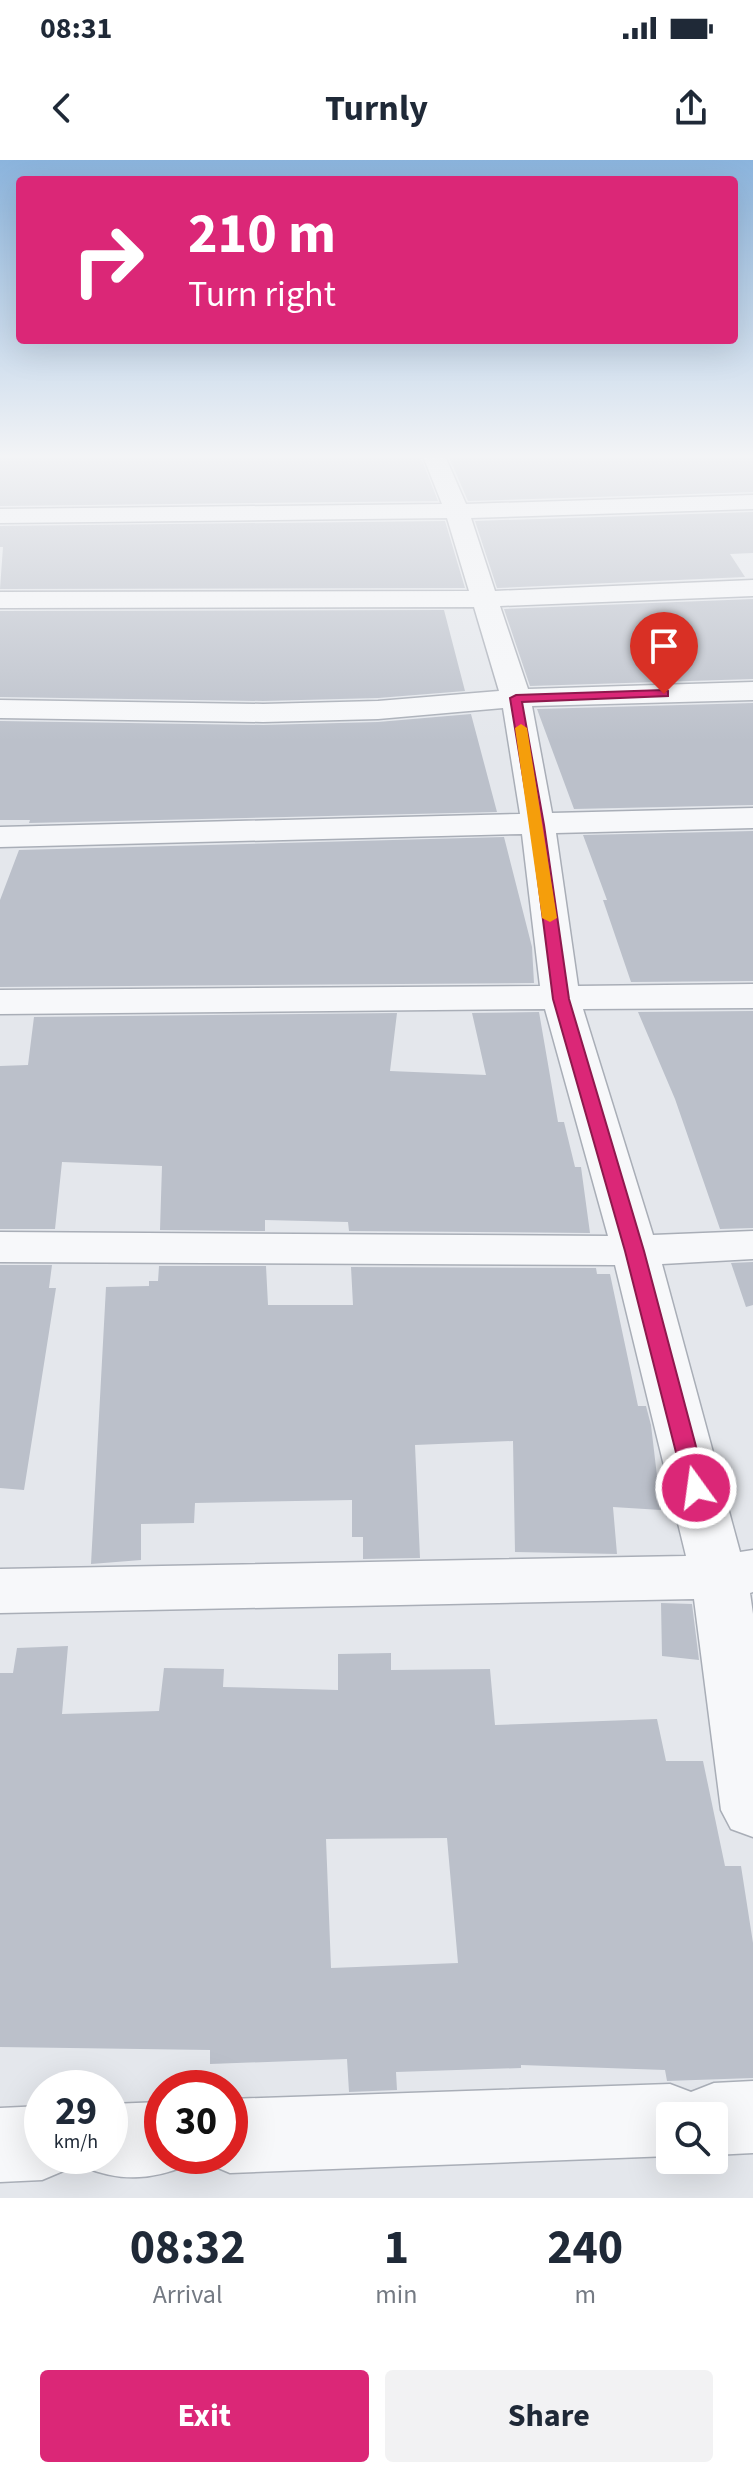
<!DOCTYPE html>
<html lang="en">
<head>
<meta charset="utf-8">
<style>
	:root { --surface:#fff; --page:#f2f2f3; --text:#1f2937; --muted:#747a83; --accent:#db2777 }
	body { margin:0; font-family:"Source Sans 3",sans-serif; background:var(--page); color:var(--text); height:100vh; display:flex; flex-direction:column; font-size:30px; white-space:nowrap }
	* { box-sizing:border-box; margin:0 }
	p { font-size:26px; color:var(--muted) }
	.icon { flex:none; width:44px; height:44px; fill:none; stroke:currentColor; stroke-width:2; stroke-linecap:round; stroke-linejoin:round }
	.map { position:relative; height:2038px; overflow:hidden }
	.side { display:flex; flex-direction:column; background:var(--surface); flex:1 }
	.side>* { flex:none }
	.hud { position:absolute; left:16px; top:16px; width:722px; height:168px; border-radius:8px; box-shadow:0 8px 32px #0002; background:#db2777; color:#fff; overflow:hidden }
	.tools { position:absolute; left:656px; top:1942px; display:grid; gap:16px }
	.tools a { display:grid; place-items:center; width:72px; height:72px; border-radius:8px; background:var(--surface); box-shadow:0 8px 32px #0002; font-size:40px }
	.speed { position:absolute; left:24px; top:1910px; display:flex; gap:16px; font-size:40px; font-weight:700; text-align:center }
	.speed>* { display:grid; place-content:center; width:104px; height:104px; border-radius:50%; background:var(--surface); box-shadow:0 8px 32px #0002; line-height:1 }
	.speed small { font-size:20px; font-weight:400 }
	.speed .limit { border:12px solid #d22; background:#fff; color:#111 }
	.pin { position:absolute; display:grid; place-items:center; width:68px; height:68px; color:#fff; margin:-82px -34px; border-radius:50% 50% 50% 0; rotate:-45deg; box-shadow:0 0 8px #0007 }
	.pin .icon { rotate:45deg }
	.me { position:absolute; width:88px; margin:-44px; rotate:346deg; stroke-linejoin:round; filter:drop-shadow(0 0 6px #0008) }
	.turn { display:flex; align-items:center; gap:28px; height:168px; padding:0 40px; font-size:36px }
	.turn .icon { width:104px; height:104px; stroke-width:2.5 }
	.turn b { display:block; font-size:56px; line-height:68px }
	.eta { display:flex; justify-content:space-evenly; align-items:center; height:136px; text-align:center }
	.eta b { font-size:48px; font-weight:700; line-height:56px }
	.action { display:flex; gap:16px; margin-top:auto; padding:16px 40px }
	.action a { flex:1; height:92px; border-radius:8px; background:var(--accent); color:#fff; font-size:32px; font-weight:700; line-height:92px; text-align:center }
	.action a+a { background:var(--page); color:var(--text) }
	.status { display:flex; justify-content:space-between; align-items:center; height:56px; padding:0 40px; background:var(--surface); direction:ltr }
	.status svg { height:22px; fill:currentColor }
	header { display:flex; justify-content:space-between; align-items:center; height:104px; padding:0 40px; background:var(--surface); font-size:36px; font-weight:700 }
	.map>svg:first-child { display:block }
	.building { fill:#bbc0ca; fill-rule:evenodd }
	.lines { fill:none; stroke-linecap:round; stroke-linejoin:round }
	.minor-casing { stroke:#a9aeb7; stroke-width:3 }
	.minor { fill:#f7f8fa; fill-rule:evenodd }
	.route { fill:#db2777; stroke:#8e194d; stroke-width:2 }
	.slow { fill:#f59e0b }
</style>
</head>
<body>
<div class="status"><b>08:31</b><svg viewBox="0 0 49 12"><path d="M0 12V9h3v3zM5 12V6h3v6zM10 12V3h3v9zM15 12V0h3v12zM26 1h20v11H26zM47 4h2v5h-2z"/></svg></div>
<header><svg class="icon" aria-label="back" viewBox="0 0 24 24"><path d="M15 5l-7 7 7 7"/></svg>Turnly<svg class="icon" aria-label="share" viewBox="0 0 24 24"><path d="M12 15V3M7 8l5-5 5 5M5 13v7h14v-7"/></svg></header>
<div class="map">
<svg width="753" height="2038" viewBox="0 0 753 2038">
	<rect width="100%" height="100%" fill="#e4e7ec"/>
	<!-- building -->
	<path class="building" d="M83 296 421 298 438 341 0 346V297Z
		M486 296H753V332L468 341 449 297Z
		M753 352V393L730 394 745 417 497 428 475 361Z
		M445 361 465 428 0 429 3 387H0V366Z
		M753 439V519L530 526 504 449Z
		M444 450 465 531 378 538 263 541 0 537V451Z
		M753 543V645L574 649 537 549Z
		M471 554 497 652 29 663 30 660H0V561L263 565 378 562Z
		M753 671V821L631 822 603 740H607L583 675Z
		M504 677 532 787 534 823 0 827V740L19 690Z
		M753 851V1068L720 1069 675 939 638 852Z
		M539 852 558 962H564L575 1007H581L590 1073 349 1071 348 1062 265 1060V1071L160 1070 162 1006 62 1002 55 1069H0V906L28 905 34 857 397 853 390 911 486 915 472 853Z
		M753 1102V1145L746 1147 731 1103Z
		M0 1105H52L49 1128H56L24 1330 0 1328Z
		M159 1106H266L268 1145H353L351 1107 596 1108 597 1114H610L638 1246H646L651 1265 661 1350 613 1347 617 1394 515 1392 513 1281 415 1285 420 1398 363 1399V1377H352V1340L195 1343 194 1363 141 1364V1400L91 1404 106 1127 149 1126V1121H158Z
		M661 1443 692 1444 699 1500 662 1496Z
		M68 1486 62 1554 159 1551 164 1508 224 1509 223 1527 338 1530V1494L391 1493V1510L490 1509 495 1565 657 1559 666 1601H703L725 1706H741L753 1783V1918L667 1921 665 1910 521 1905V1908L396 1912 397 1930 349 1932 347 1899 210 1904V1890L0 1887V1513H13L17 1488ZM447 1678 458 1803 331 1808 326 1679Z"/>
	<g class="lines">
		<defs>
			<path id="minor" d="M423 296H445L466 344 753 335V349L471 358 495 431 753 420V436L500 446 528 529 753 522V540L532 546 552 653 753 648V668L556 673 578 826 753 824V848L583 849 653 1075 753 1071V1099L662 1104 740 1392 753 1390V1432L750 1433 753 1454V1677L731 1669 721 1650 694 1439 0 1453V1409L686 1396 615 1105 0 1102V1072L608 1076 545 849 0 854V830L540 826 522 674 0 687V667L520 654 503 548 378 559 263 562 0 558V540L263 544 378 541 499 531 474 447 0 448V432L469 431 447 358 0 363V349L442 344Z
				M753 1921V1993L714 1995V1956H670V1996L230 2013 204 2002 202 1996H230V1939L670 1924 691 1932 714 1923Z
				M162 1942V1996H192L188 2005C151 2020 121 2022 84 2007L79 1996H110V1944Z
				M42 1946V1996H73L68 2009 42 2020 0 2022V1948Z"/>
		</defs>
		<!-- minor casing -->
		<use href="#minor" class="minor-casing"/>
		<!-- minor -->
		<use href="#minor" class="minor"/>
	</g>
	<!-- sky -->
	<linearGradient id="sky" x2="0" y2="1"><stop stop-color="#8bb4dd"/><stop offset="0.51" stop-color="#f3f4f6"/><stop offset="1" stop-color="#f3f4f6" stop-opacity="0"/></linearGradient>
	<rect width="753" height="581" fill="url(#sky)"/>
	<!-- route -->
	<path class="route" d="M664 530 668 531V536L522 542 544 665 569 839 644 1091 707 1328 704 1334H688L685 1328 625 1091 553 839 531 665 510 538 516 535Z"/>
	<!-- slow -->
	<path class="slow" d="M521 564 527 568 557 758 550 762 542 758 515 568Z"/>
</svg>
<div class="tools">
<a><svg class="icon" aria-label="search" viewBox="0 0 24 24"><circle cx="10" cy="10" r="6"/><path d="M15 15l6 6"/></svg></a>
</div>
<div class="speed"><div>29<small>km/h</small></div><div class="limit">30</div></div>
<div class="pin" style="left:664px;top:534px;background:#d93025"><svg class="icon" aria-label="arrive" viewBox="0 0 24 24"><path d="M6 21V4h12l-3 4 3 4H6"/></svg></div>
<svg class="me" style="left:696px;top:1328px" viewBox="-20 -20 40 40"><circle r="17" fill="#db2777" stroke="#fff" stroke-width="3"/><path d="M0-11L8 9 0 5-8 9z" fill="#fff"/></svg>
<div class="hud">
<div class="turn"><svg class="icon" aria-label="right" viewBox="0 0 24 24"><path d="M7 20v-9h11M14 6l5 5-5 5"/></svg><div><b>210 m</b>Turn right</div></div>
</div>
</div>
<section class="side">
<div class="eta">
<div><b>08:32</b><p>Arrival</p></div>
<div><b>1</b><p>min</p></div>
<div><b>240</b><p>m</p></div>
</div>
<div class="action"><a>Exit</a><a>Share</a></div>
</section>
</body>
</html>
